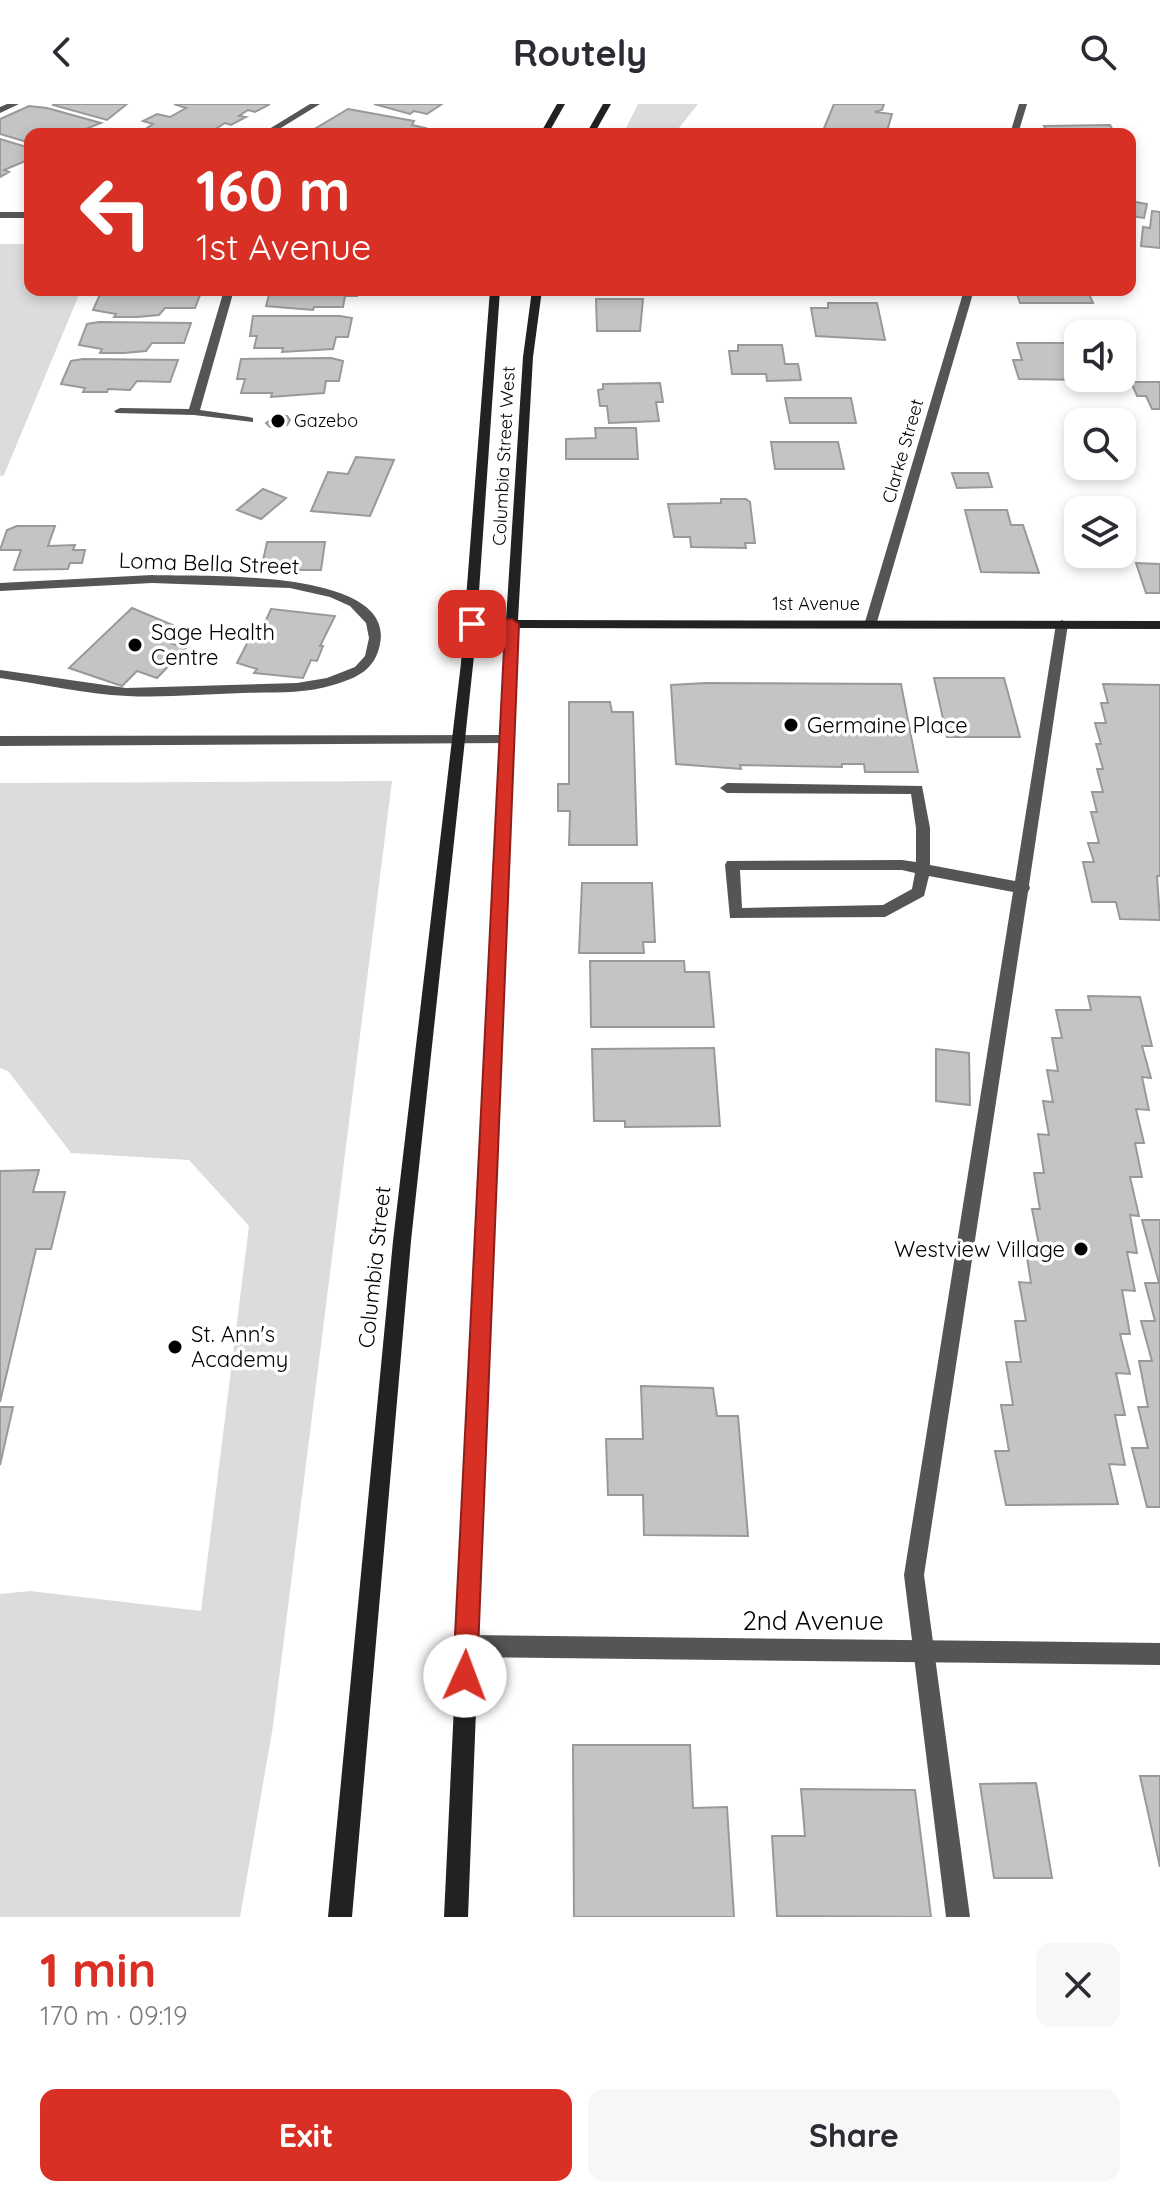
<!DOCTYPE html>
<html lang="en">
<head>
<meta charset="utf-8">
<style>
	:root { --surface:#fff; --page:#f7f7f7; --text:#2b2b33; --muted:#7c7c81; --accent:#d93025 }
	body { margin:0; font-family:Quicksand,sans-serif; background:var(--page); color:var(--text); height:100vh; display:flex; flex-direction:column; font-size:30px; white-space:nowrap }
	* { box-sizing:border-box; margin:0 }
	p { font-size:26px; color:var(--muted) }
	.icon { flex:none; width:44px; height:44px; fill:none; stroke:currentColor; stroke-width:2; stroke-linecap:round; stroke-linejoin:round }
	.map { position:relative; height:1813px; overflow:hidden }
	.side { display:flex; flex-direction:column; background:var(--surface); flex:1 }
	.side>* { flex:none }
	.banner { position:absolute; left:24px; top:24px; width:1112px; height:168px; border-radius:16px; box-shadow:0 4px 12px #0003; background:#d93025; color:#fff; overflow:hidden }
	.buttons { position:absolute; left:1064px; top:216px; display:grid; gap:16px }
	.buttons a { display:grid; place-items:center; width:72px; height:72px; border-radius:16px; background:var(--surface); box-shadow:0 4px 12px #0003; font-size:40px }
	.pin { position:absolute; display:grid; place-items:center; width:68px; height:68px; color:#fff; margin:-34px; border-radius:16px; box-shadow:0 4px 12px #0006 }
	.me { position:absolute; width:88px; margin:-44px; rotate:2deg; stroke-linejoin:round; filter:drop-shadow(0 0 6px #0008) }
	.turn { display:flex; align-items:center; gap:28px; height:168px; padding:0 40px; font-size:36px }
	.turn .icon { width:104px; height:104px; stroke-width:2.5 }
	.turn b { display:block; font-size:56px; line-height:68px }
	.round { display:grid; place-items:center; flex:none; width:84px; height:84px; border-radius:16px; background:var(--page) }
	.headline { display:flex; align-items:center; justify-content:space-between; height:136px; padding:0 40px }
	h1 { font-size:48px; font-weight:700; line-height:60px; color:var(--accent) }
	.action { display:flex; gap:16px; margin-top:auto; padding:16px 40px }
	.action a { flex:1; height:92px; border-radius:16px; background:var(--accent); color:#fff; font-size:32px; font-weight:700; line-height:92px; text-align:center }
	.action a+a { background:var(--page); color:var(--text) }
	header { display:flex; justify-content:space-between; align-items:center; height:104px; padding:0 40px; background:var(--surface); font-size:36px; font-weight:700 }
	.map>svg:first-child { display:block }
	.green { fill:#dcdcdc }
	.building { fill:#c4c4c4; stroke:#999; stroke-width:2 }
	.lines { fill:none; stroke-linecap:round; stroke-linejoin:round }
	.lane { fill:#555; fill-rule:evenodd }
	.street { fill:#555; fill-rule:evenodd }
	.secondary { fill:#222; fill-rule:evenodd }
	.route { fill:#d93025; stroke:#8d1f18; stroke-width:2 }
	.poi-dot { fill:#000; stroke:#fff; stroke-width:3 }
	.labels { text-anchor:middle; stroke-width:7; stroke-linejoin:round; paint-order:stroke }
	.far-poi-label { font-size:18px; fill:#000; stroke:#fff; text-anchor:start }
	.far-street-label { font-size:18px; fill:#000; stroke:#fff }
	.street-label { font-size:22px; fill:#000; stroke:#fff }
	.poi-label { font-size:22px; fill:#000; stroke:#fff; text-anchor:start }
	.near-street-label { font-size:26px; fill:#000; stroke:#fff }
</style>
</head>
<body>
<header><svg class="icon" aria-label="back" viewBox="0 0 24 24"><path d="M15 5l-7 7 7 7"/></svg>Routely<svg class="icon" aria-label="search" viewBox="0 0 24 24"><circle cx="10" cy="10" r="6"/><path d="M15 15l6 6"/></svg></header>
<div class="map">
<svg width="1160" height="1813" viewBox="0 0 1160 1813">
	<rect width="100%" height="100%" fill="#fff"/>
	<!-- green -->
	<path class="green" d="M638 0H698L674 30H623Z
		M0 140H30V186H81L4 371 0 372Z
		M392 677 273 1622 240 1813H0V1490L30 1487 201 1507 249 1122 189 1056 71 1049 8 967 0 964V679Z"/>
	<!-- building -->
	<path class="building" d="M127 0 107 16 53 1 54 0Z
		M174 0H270L255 8 248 6 239 12 246 13 231 21 225 19 214 26 221 27 217 30H138L153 20 143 17 157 10 170 13 186 4Z
		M374 0H442L427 10 414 7 410 10Z
		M834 0H884L882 6 875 8 892 10 887 27 869 25 867 30H852L823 27Z
		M29 2 47 4 101 19 73 30H30V39L0 30V15Z
		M348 5 414 17 412 21 425 24 416 30 311 27Z
		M1110 21 1115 30H1048L1044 22Z
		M0 35 30 44V55L4 66 9 68 0 73Z
		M1130 97 1147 100 1144 114 1130 112Z
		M1152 107 1160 108V144L1141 142 1143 123 1150 124Z
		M102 186H202L195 204H165L159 211 137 213H114L116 210 93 206Z
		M263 186H358L357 192H345L343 203H314L313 206 266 202 269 191H262Z
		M1087 186 1093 199H1020L1016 187Z
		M596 195H643L640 227H597Z
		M828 199H877L885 236 816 232 811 204H828Z
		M253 212H340L352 214 348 233H336L333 245 282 248 283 244H254L257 232H250Z
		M99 218 191 219 184 239H152L146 247 124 249H100L102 245 79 241 87 220Z
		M1017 239H1078V274L1088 276 1019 275 1013 256H1022Z
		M738 241H782L785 260H798L801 276 767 277 766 270H732L729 247H738Z
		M331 254 343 257 339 277H326L324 289 271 293 272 289H241L245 275H237L241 255Z
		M83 255 178 256 170 278 137 277 130 286 108 285 107 288H83L85 284 61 280 71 257Z
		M1131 278H1160V305H1152L1146 292H1137Z
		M660 279 663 298H656L659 317 609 319 607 302H600L598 286 603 285V280Z
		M785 294H851L856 319H790Z
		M277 311 287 312 290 316 287 321 270 323 266 319Z
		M595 324H636L638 355H566V335L596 334Z
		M771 338H838L844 365H775Z
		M356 353 394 356 370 412 311 407 328 368 348 370Z
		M952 369H988L992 383 957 384Z
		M263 385 286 394 261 415 237 406Z
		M721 395H746L750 398 755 439H745L746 444 691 443 690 433H674L668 400 721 399Z
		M965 406H1007L1011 421H1023L1039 469 981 468Z
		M17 422H55L48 442 75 441 73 446H85L82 459H70L68 465 14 466 21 446H0L7 426Z
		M267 438H325L321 466H261Z
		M1136 459 1160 460V489H1146Z
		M132 504 180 524 167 538 186 544 157 574 137 567 122 582 69 564Z
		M271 505 335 512 320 542H323L317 557 311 556 303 574 254 569 257 565 237 559 255 524 262 525Z
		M934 574H1004L1020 633H947Z
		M706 579 901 580 918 668H865L864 660H842V663L740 661 741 665 676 660 671 581Z
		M1103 580 1160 581V772H1157L1160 816 1120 815 1116 798H1092L1083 758H1094L1088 739H1099L1091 708H1097L1092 688H1103L1097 665H1103L1096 640H1101L1095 619H1106L1101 599H1108Z
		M569 598H610L612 608H633L637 741H569L570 707H558V680H569Z
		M582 779H652L655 838H643L644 849H579Z
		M590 857H684L685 868H709L714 923H591Z
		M1088 892 1140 893 1152 942H1142L1151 974 1142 973 1149 1006 1136 1005 1144 1039H1135L1142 1073H1130L1139 1112 1130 1111 1137 1149 1127 1148 1135 1187 1122 1186 1130 1230H1120L1130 1270 1116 1269 1125 1311H1115L1125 1361 1109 1360 1118 1400 1006 1401 995 1347H1009L1001 1301H1013L1006 1258H1021L1015 1217H1026L1019 1178 1031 1179 1025 1140 1039 1141 1032 1105H1040L1034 1069H1044L1038 1030 1049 1031 1043 997 1053 998 1047 966 1058 967 1052 934H1062L1056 906H1091Z
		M714 944 720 1022 625 1023V1017H594L592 945Z
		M936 945 969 949 970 1001 936 997Z
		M39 1066 33 1088H65L51 1145H36L0 1298V1067Z
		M1142 1116H1160V1403H1147L1132 1344H1148L1138 1303H1148L1139 1257H1152L1141 1217H1155L1145 1179H1159Z
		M641 1282 713 1284 717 1312H738L748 1432 644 1431 643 1391H608L606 1335H643Z
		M0 1303H13L0 1361Z
		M573 1641H690L693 1704 727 1703 734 1813H574Z
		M1140 1672H1160V1763Z
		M1036 1679 1052 1774H994L980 1680Z
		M801 1685 915 1686 931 1813 777 1812 772 1732H805Z"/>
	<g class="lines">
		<!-- lane -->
		<path class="lane" d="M7 0H19L0 9V3Z
			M310 0H320L271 30H261Z
			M0 108H30V114H0Z
			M224 186H234L200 306 249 313 253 314V318L194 311 116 309 114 307 120 304 189 305Z
			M1062 516 1068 520 1029 781 1030 784 1028 788 924 1471 970 1813H946L904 1471 1013 788 929 772 924 792 885 813 730 814 725 761 727 757 902 756 916 758V724L911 690 727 689 720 684 727 679 922 682 930 724V761L1015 777 1056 520ZM740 766H902L915 769 912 785 883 801 742 804Z"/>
		<!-- street -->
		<path class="street" d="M1019 0H1027L1018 30H1010Z
			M964 186H974L877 518 871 522 866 521 865 518Z
			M152 471C197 473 396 463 380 540 375 566 357 574 333 581 305 590 272 588 242 589 204 590 165 594 127 592 85 590 42 580 0 574V566L126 584 297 579 327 574 355 563 365 552 369 534 366 519 350 502 330 493 290 484 152 479 0 487V479Z
			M507 631 512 633 514 636 512 639 0 642V632Z
			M466 1531 1160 1539V1561L466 1553 458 1550 455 1542 458 1534Z"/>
		<!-- secondary -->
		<path class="secondary" d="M557 0H565L548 30H540Z
			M603 0H611L594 30H586Z
			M490 186H500L477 516H506L523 253 532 186H542L533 253 518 516 1160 517V525L518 524 468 1813H444L505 524H477L411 1137 352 1813H328L393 1137 461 559Z"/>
	</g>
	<!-- route -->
	<path class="route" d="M512 515 519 520 477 1572 474 1580 465 1584 457 1580 453 1572 505 524H472L464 520 472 515Z"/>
	<!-- markers -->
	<g class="poi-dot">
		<circle cx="278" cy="317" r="8"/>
		<circle cx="135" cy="541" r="8"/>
		<circle cx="791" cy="621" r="8"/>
		<circle cx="1081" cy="1145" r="8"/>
		<circle cx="175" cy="1243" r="8"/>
	</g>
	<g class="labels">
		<!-- far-poi labels -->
		<g class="far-poi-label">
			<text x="294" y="323">Gazebo</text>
		</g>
		<!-- far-street labels -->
		<g class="far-street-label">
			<text transform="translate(903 347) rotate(-74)" y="6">Clarke Street</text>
			<text transform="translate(504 352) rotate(-87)" y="6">Columbia Street West</text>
			<text x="816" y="506">1st Avenue</text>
		</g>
		<!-- street labels -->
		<g class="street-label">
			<text transform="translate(209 459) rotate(2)" y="8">Loma Bella Street</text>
			<text transform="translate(374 1163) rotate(-84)" y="8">Columbia Street</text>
		</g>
		<!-- poi labels -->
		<g class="poi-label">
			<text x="151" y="536">Sage Health<tspan x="151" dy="25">Centre</tspan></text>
			<text x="807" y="629">Germaine Place</text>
			<text x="1065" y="1153" text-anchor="end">Westview Village</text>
			<text x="191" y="1238">St. Ann's<tspan x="191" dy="25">Academy</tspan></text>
		</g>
		<!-- near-street labels -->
		<g class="near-street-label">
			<text x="813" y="1526">2nd Avenue</text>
		</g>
	</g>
</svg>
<div class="buttons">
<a><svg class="icon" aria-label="sound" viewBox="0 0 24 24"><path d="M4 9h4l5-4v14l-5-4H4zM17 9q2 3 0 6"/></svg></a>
<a><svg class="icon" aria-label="search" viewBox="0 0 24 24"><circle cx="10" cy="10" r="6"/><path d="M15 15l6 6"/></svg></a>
<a><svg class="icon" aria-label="layers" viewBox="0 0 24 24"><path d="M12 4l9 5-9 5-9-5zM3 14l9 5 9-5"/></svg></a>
</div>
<div class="pin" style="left:472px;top:520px;background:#d93025"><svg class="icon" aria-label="arrive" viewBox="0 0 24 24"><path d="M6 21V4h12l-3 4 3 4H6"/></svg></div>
<svg class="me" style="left:465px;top:1572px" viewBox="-20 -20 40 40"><circle r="19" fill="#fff"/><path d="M0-13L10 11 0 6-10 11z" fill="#d93025"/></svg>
<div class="banner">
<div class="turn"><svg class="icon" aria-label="left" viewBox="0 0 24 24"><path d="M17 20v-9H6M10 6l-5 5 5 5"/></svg><div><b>160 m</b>1st Avenue</div></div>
</div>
</div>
<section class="side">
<div class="headline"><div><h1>1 min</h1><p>170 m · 09:19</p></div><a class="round"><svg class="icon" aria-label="close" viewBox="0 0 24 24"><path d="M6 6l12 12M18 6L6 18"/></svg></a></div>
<div class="action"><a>Exit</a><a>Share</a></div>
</section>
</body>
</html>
